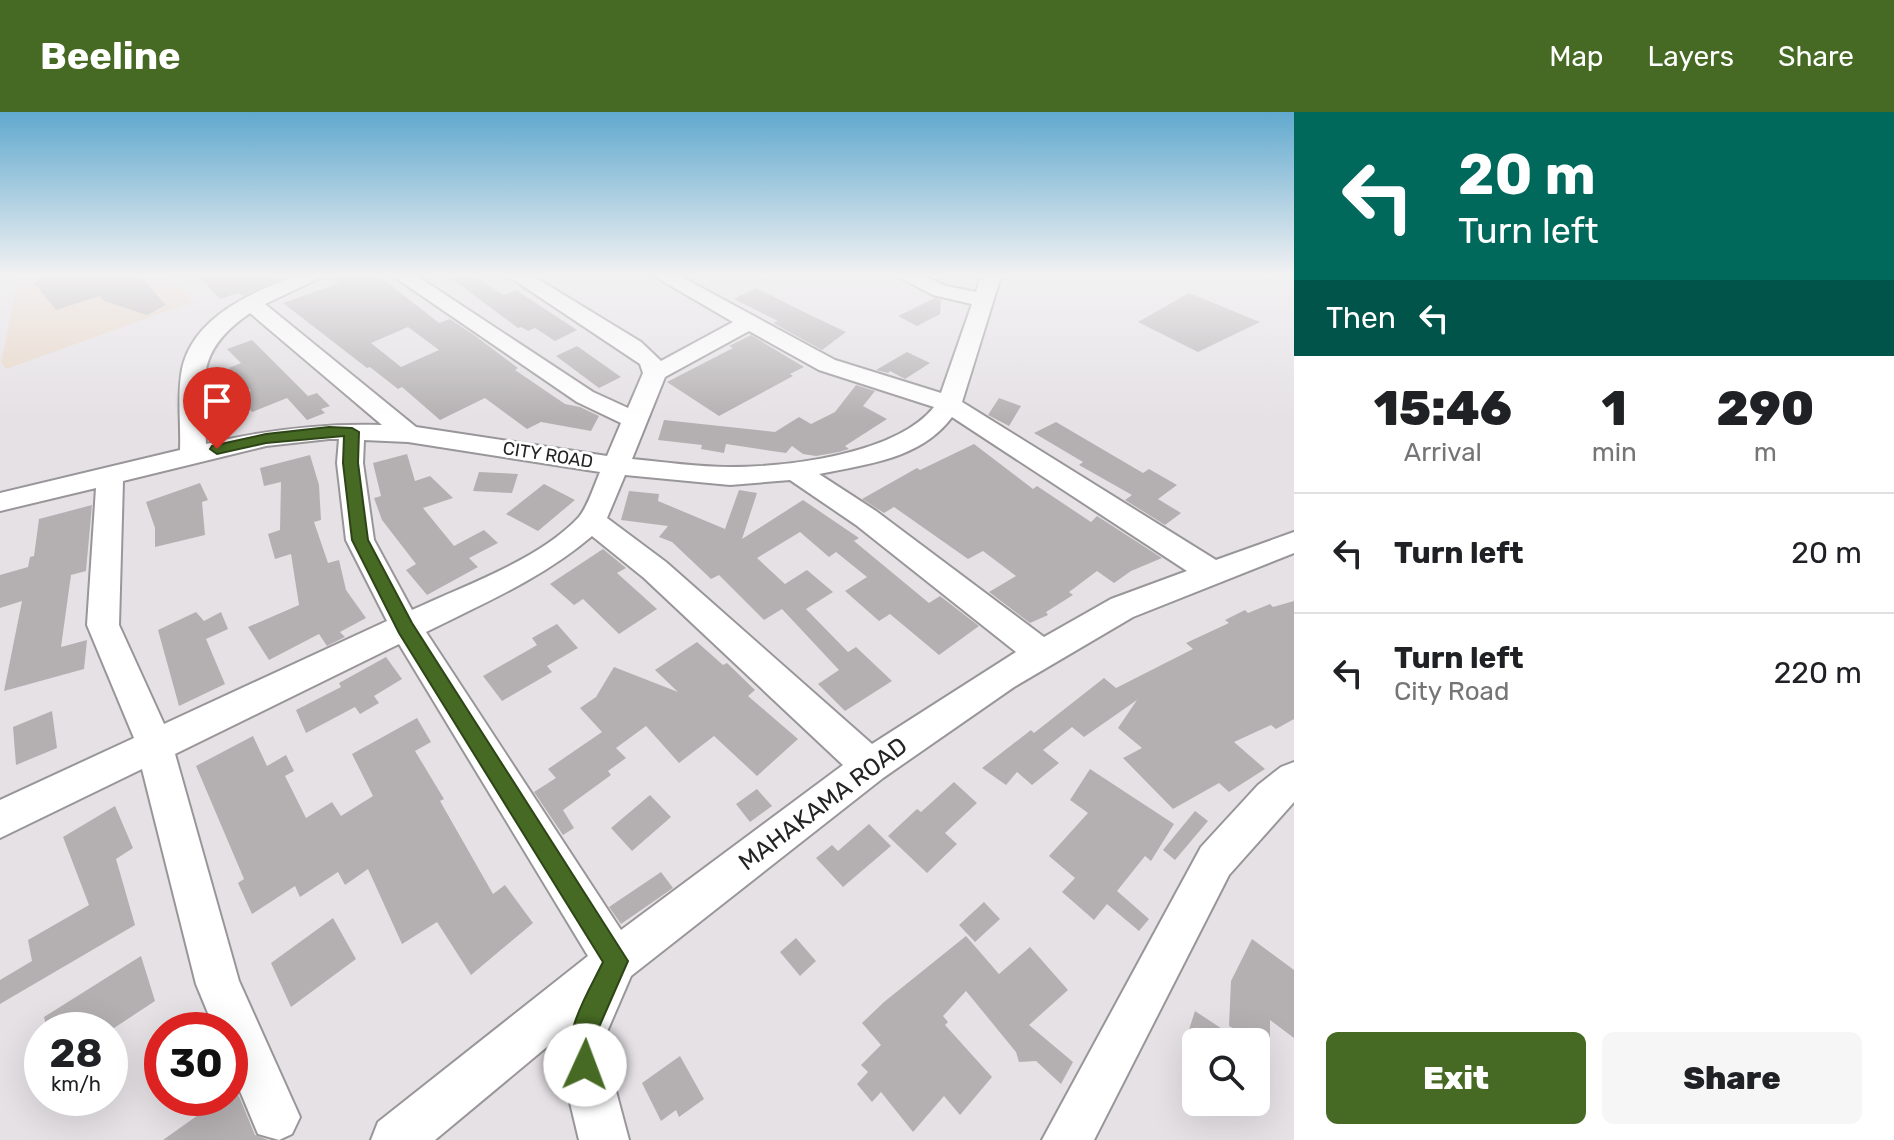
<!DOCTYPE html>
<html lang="en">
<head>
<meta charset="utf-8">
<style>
	:root { --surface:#fff; --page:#f6f6f6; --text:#202124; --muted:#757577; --line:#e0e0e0; --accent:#466a23 }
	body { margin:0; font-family:Rubik,sans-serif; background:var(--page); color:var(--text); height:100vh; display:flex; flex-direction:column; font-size:30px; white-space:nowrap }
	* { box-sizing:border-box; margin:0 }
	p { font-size:26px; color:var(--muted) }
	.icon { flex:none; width:44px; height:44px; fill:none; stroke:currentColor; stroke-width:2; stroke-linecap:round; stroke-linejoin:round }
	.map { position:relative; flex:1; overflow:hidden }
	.side { display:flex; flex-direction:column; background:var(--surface); width:600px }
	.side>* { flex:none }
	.top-card { background:#00695c; color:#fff; overflow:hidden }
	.buttons { position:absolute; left:1182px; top:916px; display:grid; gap:16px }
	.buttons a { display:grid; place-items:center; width:88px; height:88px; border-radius:12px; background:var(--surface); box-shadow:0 8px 32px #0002; font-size:40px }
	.speed { position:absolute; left:24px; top:900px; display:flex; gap:16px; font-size:40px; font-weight:700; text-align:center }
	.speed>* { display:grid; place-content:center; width:104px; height:104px; border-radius:50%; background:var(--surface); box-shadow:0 8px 32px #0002; line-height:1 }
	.speed small { font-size:20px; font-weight:400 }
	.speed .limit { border:12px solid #d22; background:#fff; color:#111 }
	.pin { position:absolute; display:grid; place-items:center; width:68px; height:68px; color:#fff; margin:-82px -34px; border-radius:50% 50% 50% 0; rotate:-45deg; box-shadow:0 0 8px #0007 }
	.pin .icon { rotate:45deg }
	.me { position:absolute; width:88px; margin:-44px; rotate:2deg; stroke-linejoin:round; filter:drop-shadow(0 0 6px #0008) }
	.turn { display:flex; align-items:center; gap:28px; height:168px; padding:0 32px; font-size:36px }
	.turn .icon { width:104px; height:104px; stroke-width:2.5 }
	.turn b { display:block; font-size:56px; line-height:68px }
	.then { display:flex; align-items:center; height:76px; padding:0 32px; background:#0003; gap:16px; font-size:30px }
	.eta { display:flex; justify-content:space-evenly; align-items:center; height:136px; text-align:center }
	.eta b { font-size:48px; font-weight:800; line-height:56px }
	.button { display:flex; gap:16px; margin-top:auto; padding:16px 32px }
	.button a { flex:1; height:92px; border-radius:12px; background:var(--accent); color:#fff; font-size:32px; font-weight:800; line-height:92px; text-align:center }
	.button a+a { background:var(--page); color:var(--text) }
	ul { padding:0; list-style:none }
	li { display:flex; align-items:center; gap:24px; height:120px; padding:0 32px; border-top:2px solid var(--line) }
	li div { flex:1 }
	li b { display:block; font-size:30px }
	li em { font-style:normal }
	header { display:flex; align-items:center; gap:48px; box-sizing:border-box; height:112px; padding:0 40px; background:var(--accent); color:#fff }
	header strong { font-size:38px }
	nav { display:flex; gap:44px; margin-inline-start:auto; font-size:28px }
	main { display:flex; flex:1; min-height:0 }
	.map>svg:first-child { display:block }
	.industrial { fill:#e8d5c5 }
	.building { fill:#b4b0b2; fill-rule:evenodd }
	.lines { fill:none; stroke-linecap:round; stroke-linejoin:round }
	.minor-casing { stroke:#999699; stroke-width:4 }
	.minor { fill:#fff; fill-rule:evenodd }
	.route { fill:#466a23; stroke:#2e4517; stroke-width:2 }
	.labels { text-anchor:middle; stroke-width:6; stroke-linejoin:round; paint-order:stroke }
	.far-street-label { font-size:18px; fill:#252425; stroke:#fff }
	.near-street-label { font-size:24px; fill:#252425; stroke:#fff }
</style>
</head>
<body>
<header>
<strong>Beeline</strong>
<nav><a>Map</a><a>Layers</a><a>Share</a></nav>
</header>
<main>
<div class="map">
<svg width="1294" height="1028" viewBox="0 0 1294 1028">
	<rect width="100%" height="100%" fill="#e5e1e5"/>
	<!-- industrial -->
	<path class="industrial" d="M13 164H167L195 189 6 257 1 250 16 179Z"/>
	<!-- building -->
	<path class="building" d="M46 164H140L166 193 147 203 104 189 100 184 56 198 34 171Z
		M198 164H277L278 167 243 184 238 181 220 187Z
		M331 164H379L439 211 450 207 474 223 518 256 515 258 565 292 580 295 599 304 591 319 541 310 527 317 485 286 440 308 402 275 398 277 370 255 367 256 283 191 339 171ZM408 215 439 238 401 255 371 231Z
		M448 164H473L504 183 516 178 577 218 555 229 535 216 528 219 521 215 518 216Z
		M756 176 804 200 846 220 822 238 773 211 778 209 734 187Z
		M1189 181 1260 210 1198 240 1138 210Z
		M935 186 941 188 940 202 917 214 898 204Z
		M751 223 804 255 790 262 793 264 719 304 667 270 733 236 729 234Z
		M252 228 308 284 317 281 330 294 321 297 325 301 307 308 287 286 252 300 239 284 251 279 229 256 241 251 227 237Z
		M577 234 621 265 599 276 556 244Z
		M907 240 930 251 905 267 890 259 888 261 876 258Z
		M856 273 875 279 863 294 887 307 845 334 849 337 839 340 816 344 803 342 792 334 786 341 726 332 724 341 701 337 702 333 658 328 664 308 775 320 799 305 811 312 835 300Z
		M999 286 1021 294 1009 314 988 303Z
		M1056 310 1143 361 1149 357 1177 373 1158 387 1181 401 1165 413 1125 388 1132 383 1079 353 1083 350 1034 321Z
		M974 332 1033 377 1037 374 1091 410 1097 404 1162 446 1131 459 1114 471 1097 459 1069 480 1073 483 1046 500 1048 503 1030 511 989 480 1016 464 983 439 968 447 894 395 884 401 862 387 917 356 920 358Z
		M407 342 415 369 430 364 453 386 423 396 454 434 484 418 498 431 469 446 478 455 427 483 406 458 416 452 382 408 374 386 381 384 373 351Z
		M310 343 319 373 321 408 314 410 328 451 339 448 346 478 366 506 340 520 345 525 327 534 319 522 269 548 248 515 299 493 291 442 275 447 268 422 280 418 281 370 264 374 260 356Z
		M479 360 518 362 512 381 473 379Z
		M200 371 208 388 202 390 205 423 155 435V416L146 390Z
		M544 372 575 388 538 419 506 402Z
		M739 378 757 381 742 427 803 388 859 426 854 429 929 491 940 484 979 514 939 543 890 502 879 509 845 479 867 465 836 440 829 445 800 420 757 446 785 472 807 458 833 480 806 497 848 540 856 535 892 569 845 599 818 572 839 558 782 497 764 508 719 463 711 467 672 430 659 425 668 414 621 408 629 379 659 382 658 389 725 417Z
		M92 393 86 459 71 463 61 535 87 528 84 557 4 579 22 489 0 496V463L28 455 30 445 34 444 39 407Z
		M603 437 626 456 617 461 657 497 619 522 583 487 574 493 550 472Z
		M1294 489V607L1276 617 1271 613 1234 630 1265 657 1229 680 1219 671 1173 697 1123 646 1142 636 1118 616 1137 588 1084 625 1072 615 1043 638 1059 651 1032 673 1017 660 1006 673 982 656 1031 618 1034 621 1104 566 1116 576 1193 537 1186 531 1229 511 1225 508 1245 498 1248 501 1270 492 1273 495Z
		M196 500 204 509 221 500 228 517 206 527 225 572 179 594 158 518Z
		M557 512 578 536 547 554 552 560 502 589 483 564 537 533 532 526Z
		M697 530 723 553 727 551 755 578 748 584 798 627 757 664 714 624 679 651 646 614 616 636 626 646 608 659 611 663 563 698 574 716 563 723 534 680 556 666 548 657 602 620 580 596 596 585 614 555 678 580 655 558Z
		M386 545 402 567 374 584 379 591 360 602 355 595 306 621 296 598 341 575 339 571Z
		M52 599 57 636 16 653 13 615Z
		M417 606 431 630 415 639 444 687 440 689 493 782 505 773 533 811 471 863 437 810 402 832 368 757 345 773 338 760 300 785 295 774 252 802 238 771 244 767 196 654 253 624 267 654 286 643 294 659 285 664 306 706 332 690 341 704 373 684 352 642Z
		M1090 657 1174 712 1151 749 1145 744 1117 779 1149 807 1139 819 1107 792 1094 808 1062 780 1075 766 1049 744 1088 701 1070 688Z
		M954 670 977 691 945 721 957 732 927 761 888 724 917 697 921 700Z
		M757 677 772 694 750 710 736 692Z
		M650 683 671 705 632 739 611 716Z
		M115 694 133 736 116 747 135 813 0 892V868L32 849 28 828 89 793 63 725Z
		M1195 699 1208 709 1175 748 1163 738Z
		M869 712 891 734 843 775 816 746 832 733 838 739Z
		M661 760 673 776 621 812 609 795Z
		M984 790 1000 807 975 830 959 813Z
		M333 806 356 847 291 895 271 851Z
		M966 824 999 862 1030 835 1068 878 1029 913 1073 950 1061 972 1036 949 1019 950 1016 940 966 879 943 904 948 910 945 913 992 965 960 1003 944 984 913 1020 881 980 872 990 857 972 868 960 861 953 881 933 862 911 884 890Z
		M796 826 816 849 800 864 780 840Z
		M1252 827 1294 858V926L1270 908V935L1229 914 1231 869Z
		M141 844 155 889 111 918H47L44 905Z
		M1195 899 1242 930H1185Z
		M680 944 704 987 679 1005 676 998 661 1009 642 971Z
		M236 977 255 1023 268 1028H163L222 986H230V981Z"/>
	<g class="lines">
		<defs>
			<path id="minor" d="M294 164H324L265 192 416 315 607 344 621 311 577 290 393 164H417L593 280 628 296 643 261 640 252 508 164H533L641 230 661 249 733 210 654 164H680L835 248 941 281 972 192 933 183 897 164H924L946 174 976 180 981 164H1001L962 290 1216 448 1294 420V441L1133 505 1014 575 883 666 631 864 606 922 609 953 629 1028H579L561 953 560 924 435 1028H371L378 1010 588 844 399 532 175 642 239 869 300 1005 292 1022 279 1028 258 1022 230 955V918H215L196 872 142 657 0 726V688L134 626 87 513 96 376 0 399V381L180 338C181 311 177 283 182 257 193 206 250 181 294 164ZM250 201 382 313C321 311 266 318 206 332 204 270 193 240 250 201ZM749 219 819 258 934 295C897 342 788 355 731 355 698 355 664 350 632 347L665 265ZM952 305 1187 459 1111 487 1044 525 876 399 819 362C867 352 921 347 952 305ZM329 327H339L337 351 346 428 387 509 164 612 119 513 123 369 266 334ZM364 328 408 330 600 360C594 374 588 394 579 405 539 448 465 473 412 498L374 428 363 351ZM625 363 730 373 790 368 856 413 1016 540 872 632 666 450 607 406ZM592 424 644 466 843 653 621 818 426 520C484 491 543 466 592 424Z
				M1294 650V690L1229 763 1094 1028H1042L1201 735 1258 673 1281 655Z"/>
		</defs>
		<!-- minor casing -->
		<use href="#minor" class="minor-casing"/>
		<!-- minor -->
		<use href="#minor" class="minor"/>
	</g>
	<!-- sky -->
	<linearGradient id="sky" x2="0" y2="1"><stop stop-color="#61a9ce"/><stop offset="0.53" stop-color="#f3f2f3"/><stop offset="1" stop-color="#f3f2f3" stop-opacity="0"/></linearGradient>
	<rect width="1294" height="308" fill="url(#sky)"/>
	<!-- route -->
	<path class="route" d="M329 315 352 316 359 320 358 351 368 428 412 511 628 849 596 922 598 953 594 963 585 967 575 963C559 924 586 885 603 850L399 521 352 428 343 351 344 324 266 331 217 342 210 337 212 334 266 322Z"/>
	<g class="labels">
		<!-- far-street labels -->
		<g class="far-street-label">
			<text transform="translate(548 343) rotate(9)" y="6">CITY ROAD</text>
		</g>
		<!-- near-street labels -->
		<g class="near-street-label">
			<text transform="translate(823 692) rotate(-37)" y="8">MAHAKAMA ROAD</text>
		</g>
	</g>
</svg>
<div class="buttons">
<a><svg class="icon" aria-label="search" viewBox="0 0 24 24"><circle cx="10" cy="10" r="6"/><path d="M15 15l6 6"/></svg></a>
</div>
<div class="speed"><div>28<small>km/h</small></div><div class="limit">30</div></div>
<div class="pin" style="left:217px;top:337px;background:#d93025"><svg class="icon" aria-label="arrive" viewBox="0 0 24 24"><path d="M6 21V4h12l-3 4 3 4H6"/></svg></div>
<svg class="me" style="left:585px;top:953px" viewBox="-20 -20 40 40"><circle r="19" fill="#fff"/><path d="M0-13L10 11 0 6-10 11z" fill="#466a23"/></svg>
</div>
<section class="side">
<div class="top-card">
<div class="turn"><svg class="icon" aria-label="left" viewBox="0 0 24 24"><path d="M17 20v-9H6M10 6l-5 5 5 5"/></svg><div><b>20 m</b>Turn left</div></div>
<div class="then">Then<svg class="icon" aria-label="left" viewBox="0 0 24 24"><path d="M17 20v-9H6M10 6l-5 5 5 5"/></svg></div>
</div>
<div class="eta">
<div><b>15:46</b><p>Arrival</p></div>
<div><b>1</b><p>min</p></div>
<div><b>290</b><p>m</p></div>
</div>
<ul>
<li><svg class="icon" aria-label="left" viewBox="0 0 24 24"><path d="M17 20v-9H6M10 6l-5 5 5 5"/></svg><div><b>Turn left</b></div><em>20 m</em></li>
<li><svg class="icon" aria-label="left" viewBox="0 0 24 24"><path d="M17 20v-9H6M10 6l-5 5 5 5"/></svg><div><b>Turn left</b><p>City Road</p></div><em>220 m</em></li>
</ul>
<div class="button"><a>Exit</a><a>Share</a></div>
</section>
</main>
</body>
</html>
